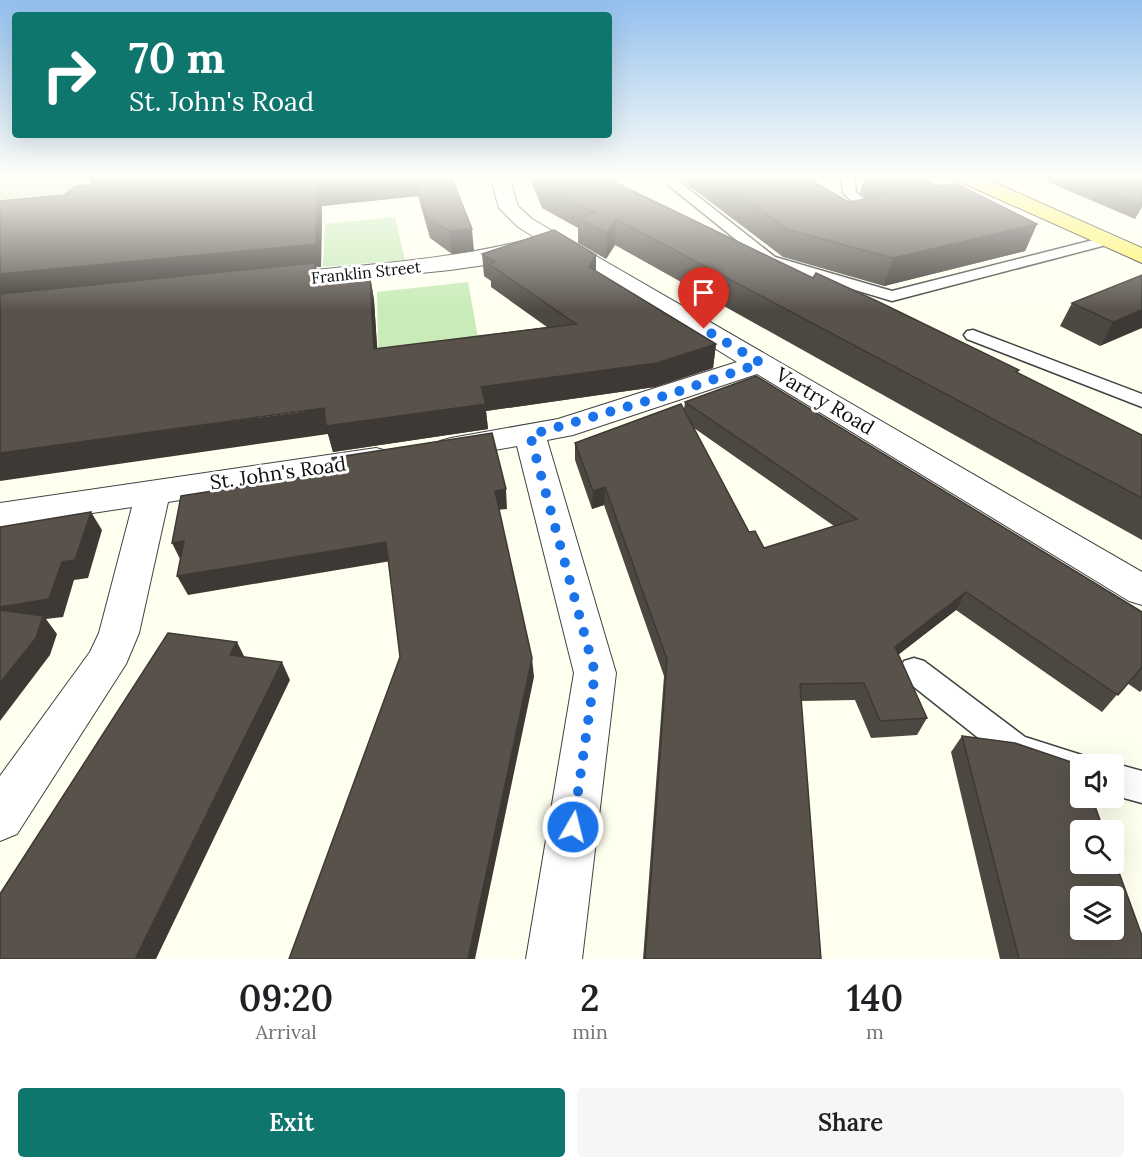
<!DOCTYPE html>
<html lang="en">
<head>
<meta charset="utf-8">
<style>
	:root { --surface:#fff; --page:#f6f6f6; --text:#202124; --muted:#757577; --accent:#0f766e }
	body { margin:0; font-family:Lora,serif; background:var(--page); color:var(--text); height:100vh; display:flex; flex-direction:column; font-size:22px; white-space:nowrap }
	* { box-sizing:border-box; margin:0 }
	p { font-size:20px; color:var(--muted) }
	.icon { flex:none; width:33px; height:33px; fill:none; stroke:currentColor; stroke-width:2; stroke-linecap:round; stroke-linejoin:round }
	.map { position:relative; height:959px; overflow:hidden }
	.side { display:flex; flex-direction:column; background:var(--surface); flex:1 }
	.side>* { flex:none }
	.hud { position:absolute; left:12px; top:12px; width:600px; height:126px; border-radius:6px; box-shadow:0 6px 24px #0002; background:#0f766e; color:#fff; overflow:hidden }
	.controls { position:absolute; left:1070px; top:754px; display:grid; gap:12px }
	.controls a { display:grid; place-items:center; width:54px; height:54px; border-radius:6px; background:var(--surface); box-shadow:0 6px 24px #0002; font-size:30px }
	.pin { position:absolute; display:grid; place-items:center; width:51px; height:51px; color:#fff; margin:-62px -26px; border-radius:50% 50% 50% 0; rotate:-45deg; box-shadow:0 0 6px #0007 }
	.pin .icon { rotate:45deg }
	.me { position:absolute; width:66px; margin:-33px; rotate:8deg; stroke-linejoin:round; filter:drop-shadow(0 0 4px #0008) }
	.turn { display:flex; align-items:center; gap:21px; height:126px; padding:0 18px; font-size:27px }
	.turn .icon { width:78px; height:78px; stroke-width:2.5 }
	.turn b { display:block; font-size:42px; line-height:51px }
	.eta { display:flex; justify-content:space-evenly; align-items:center; height:102px; text-align:center }
	.eta b { font-size:36px; font-weight:600; line-height:42px }
	.action { display:flex; gap:12px; margin-top:auto; padding:12px 18px }
	.action a { flex:1; height:69px; border-radius:6px; background:var(--accent); color:#fff; font-size:24px; font-weight:600; line-height:69px; text-align:center }
	.action a+a { background:var(--page); color:var(--text) }
	.map>svg:first-child { display:block }
	.green { fill:#c9ebb8 }
	.lines { fill:none; stroke-linecap:round; stroke-linejoin:round }
	.service-casing { stroke:#424242; stroke-width:3 }
	.minor-casing { stroke:#424242; stroke-width:2 }
	.primary-casing { stroke:#202020; stroke-width:2 }
	.service { fill:#fff; fill-rule:evenodd }
	.minor { fill:#fff; fill-rule:evenodd }
	.primary { fill:#fbf364; fill-rule:evenodd }
	.wall { fill:#4c4740; fill-rule:evenodd }
	.shaded-wall { fill:#3e3934 }
	.building { fill:#58524b; stroke:#3e3934; stroke-width:1.5; fill-rule:evenodd }
	.route { stroke:#1a73e8; stroke-width:10; stroke-dasharray:0 18 }
	.labels { text-anchor:middle; stroke-width:6; stroke-linejoin:round; paint-order:stroke }
	.far-street-label { font-size:16px; fill:#0f0f0f; stroke:#fff }
	.street-label { font-size:20px; fill:#0f0f0f; stroke:#fff }
</style>
</head>
<body>
<div class="map">
<svg width="1142" height="959" viewBox="0 0 1142 959">
	<rect width="100%" height="100%" fill="#fffff0"/>
	<!-- green -->
	<path class="green" d="M0 176H98L90 190 0 216Z
		M395 217 405 260 323 267 325 224Z
		M468 282 478 338 378 351 377 292Z"/>
	<g class="lines">
		<defs>
			<path id="service" d="M657 176H672L775 257 892 291 1105 237 1112 241 1110 244 892 301 765 263Z
				M841 176H854L856 192 881 213V219L864 220 862 217 865 214 843 193Z
				M973 330 1142 394V407L967 339 964 335 967 331Z
				M914 658 924 661 1025 737 1091 758 1094 765H1080V784L1005 759 904 679 900 670 904 661Z
				M1113 763 1142 771V803L1113 795V765H1109Z"/>
			<path id="minor" d="M490 176H509L518 206 532 219 1142 572V605L1129 601 757 374 573 435 547 440 616 673 582 959H526L574 673 517 446 451 458 440 455 435 448 440 441 451 438 558 419 737 362 518 227 499 208Z
				M526 240 534 242 537 247 534 252 492 264 450 270 274 288 266 286 262 281 266 276 274 274C358 265 444 261 526 240Z
				M376 448 387 451 392 459 387 467 168 502 139 633 126 664 17 834 0 841V776L90 652 99 633 132 507 0 527V503Z"/>
			<path id="primary" d="M954 176H980L1142 248V263L956 180Z"/>
		</defs>
		<!-- service casing -->
		<use href="#service" class="service-casing"/>
		<!-- minor casing -->
		<use href="#minor" class="minor-casing"/>
		<!-- primary casing -->
		<use href="#primary" class="primary-casing"/>
		<!-- service -->
		<use href="#service" class="service"/>
		<!-- minor -->
		<use href="#minor" class="minor"/>
		<!-- primary -->
		<use href="#primary" class="primary"/>
	</g>
	<!-- wall -->
	<path class="wall" d="M88 176H451L474 251 452 254 430 238 418 196 322 206 321 267H316L320 282 370 276 374 300 377 349 547 327 491 287V281L484 276 482 254 596 255V271L716 344 713 368 655 387 486 411 488 429 333 452 328 434 64 195 92 185Z
		M529 176H602L813 278 1019 370 1017 373 1142 435V540L615 245 606 259 578 243V228L542 208Z
		M676 176H805L848 202 867 199 860 193 865 176H919L938 186 1037 224 1025 251 884 286 783 257Z
		M1034 176H1142V207L1135 219Z
		M1142 275 1100 346 1060 326 1072 303Z
		M685 402 1142 612V690L1140 692 1127 683 1102 712 956 610 898 655 927 718 917 735 871 738 855 700 801 701 821 959H643L664 676 604 505 592 509 575 460V443L684 409ZM694 428 834 526 764 548 749 532Z
		M962 736 1142 959H1000L951 752Z"/>
	<!-- shaded-wall -->
	<path class="shaded-wall" d="M88 176H236L94 190Z
		M404 176H415L418 196 322 206 321 267H316L321 286 0 299V274L317 185Z
		M616 219 615 245 606 259 607 233Z
		M1037 224 1025 251 884 286 893 258Z
		M472 229 474 251 452 254 449 231Z
		M596 255V277L589 267Z
		M370 276 374 300 379 374 374 349Z
		M1142 310V328L1100 346 1113 322Z
		M716 344 713 368 655 387 486 411 488 429 333 452 328 434 0 481V453L481 387Z
		M605 487 604 505 592 509 593 491Z
		M506 489 507 509 497 510 495 491Z
		M91 512 102 530 88 578 74 580 63 617 46 619 57 634 50 655 0 721V607L62 562Z
		M184 541 182 563 172 543Z
		M386 542 391 561 188 595 177 576Z
		M966 592 956 610 886 664 895 647Z
		M237 642 246 660 230 655Z
		M532 658 534 677 475 959H468Z
		M282 662 290 680 156 959H135Z"/>
	<!-- building -->
	<path class="building" d="M189 176H404L317 185 316 244 0 274V201L64 195 76 186Z
		M415 176H451L472 229 449 231 427 217Z
		M538 176H602L813 278 816 273 879 302 1019 370 1016 372 1142 435V498L616 219 607 233 578 218 595 212 541 184Z
		M713 176H805L848 202 884 196 893 190 877 176H919L938 186 955 183 1037 224 893 258 789 230Z
		M1073 176H1142V204Z
		M554 230 596 255 589 267 716 344 657 363 481 387 486 404 326 426 324 408 0 453V294L315 263V282L370 276 374 349 576 324 489 264 495 262 482 254Z
		M1142 275V310L1113 322 1072 303Z
		M756 376 1142 612V667L1118 695 966 592 895 647 927 718 880 721 864 683 800 684 821 959H645L667 659 605 487 593 491 575 443 681 404 749 532 755 531 764 548 857 519 685 402Z
		M492 433 506 489 495 491 532 658 468 959H289L400 657 386 542 177 576 184 541 172 543 181 496 334 472 332 458Z
		M91 512 75 560 62 562 49 599 0 607V527Z
		M0 610 43 616 36 638 0 683Z
		M168 633 237 642 230 655 282 662 135 959H0V894Z
		M962 736 1015 743 1080 765V798H1092L1104 831H1080V864H1113V856L1142 936V959H1019ZM1080 897H1113V930H1080Z"/>
	<!-- sky -->
	<linearGradient id="sky" x2="0" y2="1"><stop stop-color="#93c0ee"/><stop offset="0.57" stop-color="#fffff8"/><stop offset="1" stop-color="#fffff8" stop-opacity="0"/></linearGradient>
	<rect width="1142" height="311" fill="url(#sky)"/>
	<g class="lines">
		<!-- route -->
		<path class="route" d="M573 827 595 673 530 435 671 394 761 363 704 329"/>
	</g>
	<g class="labels">
		<!-- far-street labels -->
		<g class="far-street-label">
			<text transform="translate(366 272) rotate(-6)" y="6">Franklin Street</text>
		</g>
		<!-- street labels -->
		<g class="street-label">
			<text transform="translate(825 401) rotate(31)" y="7">Vartry Road</text>
			<text transform="translate(278 473) rotate(-8)" y="7">St. John's Road</text>
		</g>
	</g>
</svg>
<div class="controls">
<a><svg class="icon" aria-label="sound" viewBox="0 0 24 24"><path d="M4 9h4l5-4v14l-5-4H4zM17 9q2 3 0 6"/></svg></a>
<a><svg class="icon" aria-label="search" viewBox="0 0 24 24"><circle cx="10" cy="10" r="6"/><path d="M15 15l6 6"/></svg></a>
<a><svg class="icon" aria-label="layers" viewBox="0 0 24 24"><path d="M12 4l9 5-9 5-9-5zM3 14l9 5 9-5"/></svg></a>
</div>
<div class="pin" style="left:704px;top:329px;background:#d93025"><svg class="icon" aria-label="arrive" viewBox="0 0 24 24"><path d="M6 21V4h12l-3 4 3 4H6"/></svg></div>
<svg class="me" style="left:573px;top:827px" viewBox="-20 -20 40 40"><circle r="17" fill="#1a73e8" stroke="#fff" stroke-width="3"/><path d="M0-11L8 9 0 5-8 9z" fill="#fff"/></svg>
<div class="hud">
<div class="turn"><svg class="icon" aria-label="right" viewBox="0 0 24 24"><path d="M7 20v-9h11M14 6l5 5-5 5"/></svg><div><b>70 m</b>St. John's Road</div></div>
</div>
</div>
<section class="side">
<div class="eta">
<div><b>09:20</b><p>Arrival</p></div>
<div><b>2</b><p>min</p></div>
<div><b>140</b><p>m</p></div>
</div>
<div class="action"><a>Exit</a><a>Share</a></div>
</section>
</body>
</html>
